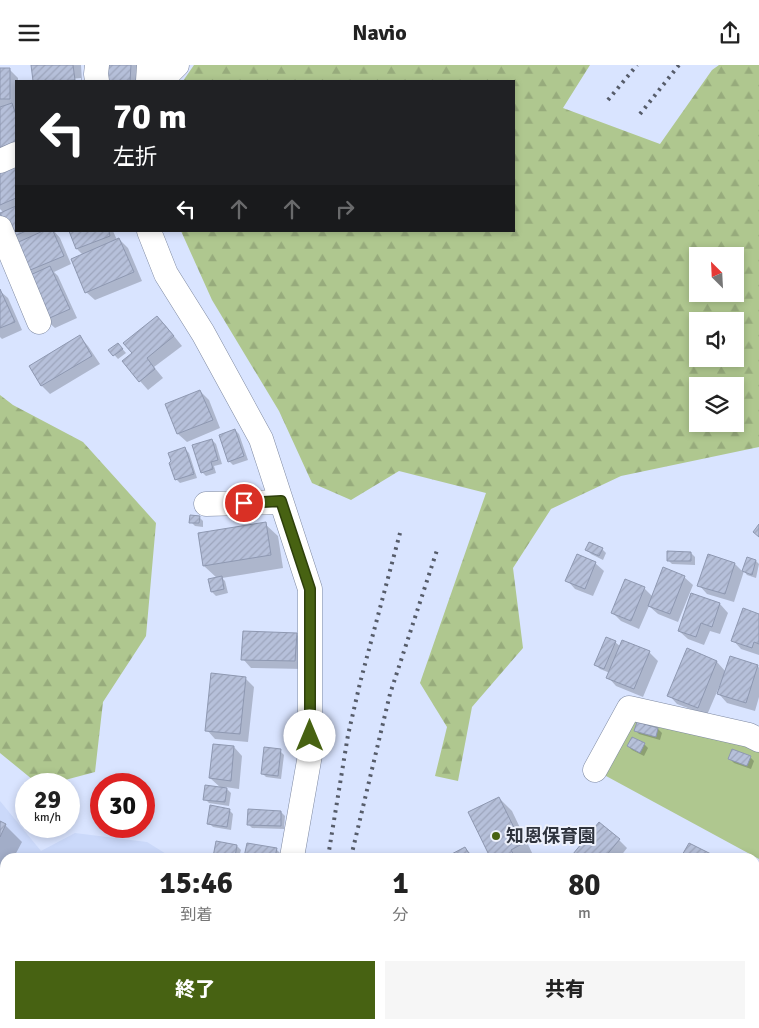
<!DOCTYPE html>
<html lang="ja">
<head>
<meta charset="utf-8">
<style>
	:root { --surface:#fff; --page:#f6f6f6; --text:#222; --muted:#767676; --accent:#476212 }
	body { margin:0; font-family:Signika,"Noto Sans JP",sans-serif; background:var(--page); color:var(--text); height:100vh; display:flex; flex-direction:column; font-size:19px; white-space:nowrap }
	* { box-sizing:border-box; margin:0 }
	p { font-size:16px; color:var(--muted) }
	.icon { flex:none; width:28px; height:28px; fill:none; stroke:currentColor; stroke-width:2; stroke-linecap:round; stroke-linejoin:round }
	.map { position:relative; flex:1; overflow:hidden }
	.side { position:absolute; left:0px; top:788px; width:760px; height:176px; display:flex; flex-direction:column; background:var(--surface); border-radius:15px 15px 0 0; box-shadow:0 2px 8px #0003 }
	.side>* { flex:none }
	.hud { position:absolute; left:15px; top:15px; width:500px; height:152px; border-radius:0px; box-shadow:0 2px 8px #0003; background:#202124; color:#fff; overflow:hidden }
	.needle { width:32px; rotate:336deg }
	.tools { position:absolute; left:689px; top:182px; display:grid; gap:10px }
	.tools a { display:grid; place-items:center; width:55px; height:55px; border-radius:0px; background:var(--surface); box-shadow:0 2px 8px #0003; font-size:25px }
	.speed { position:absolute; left:15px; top:708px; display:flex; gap:10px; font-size:25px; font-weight:700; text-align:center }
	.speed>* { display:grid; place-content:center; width:65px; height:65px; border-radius:50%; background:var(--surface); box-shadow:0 2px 8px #0003; line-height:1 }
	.speed small { font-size:12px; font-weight:400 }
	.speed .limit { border:8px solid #d22; background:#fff; color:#111 }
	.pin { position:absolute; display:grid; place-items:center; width:42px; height:42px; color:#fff; margin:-21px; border:2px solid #fff; border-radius:50%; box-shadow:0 1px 5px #0007 }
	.me { position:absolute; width:55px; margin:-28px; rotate:0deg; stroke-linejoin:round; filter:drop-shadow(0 0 4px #0008) }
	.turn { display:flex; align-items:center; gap:18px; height:105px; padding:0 15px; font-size:22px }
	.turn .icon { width:65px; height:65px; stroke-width:2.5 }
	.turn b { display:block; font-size:35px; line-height:42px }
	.lanes { display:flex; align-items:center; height:48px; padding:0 15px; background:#0003; justify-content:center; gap:25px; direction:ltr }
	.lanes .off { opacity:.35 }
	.eta { display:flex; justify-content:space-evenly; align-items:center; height:85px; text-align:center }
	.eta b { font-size:30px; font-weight:800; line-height:35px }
	.action { display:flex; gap:10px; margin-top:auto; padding:10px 15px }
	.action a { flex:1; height:58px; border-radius:0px; background:var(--accent); color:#fff; font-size:20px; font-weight:800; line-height:58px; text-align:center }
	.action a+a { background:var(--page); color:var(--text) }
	header { display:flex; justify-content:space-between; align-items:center; height:65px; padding:0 15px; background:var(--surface); font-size:22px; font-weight:800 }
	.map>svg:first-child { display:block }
	.built { fill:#cbd9fa }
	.green { fill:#afc78f }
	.forest { fill:url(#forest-firs); fill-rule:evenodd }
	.shadow { fill:#0003 }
	.building { fill:url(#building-hatch); stroke:#8e98b1 }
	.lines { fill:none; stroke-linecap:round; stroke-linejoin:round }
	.minor-casing { stroke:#7e89a1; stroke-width:25 }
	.path { stroke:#969fb3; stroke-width:3; stroke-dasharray:2.5 2.5; stroke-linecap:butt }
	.minor { stroke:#fff; stroke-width:24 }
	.rail { stroke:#565c6a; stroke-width:4; stroke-dasharray:2.5 5; stroke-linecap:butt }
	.route-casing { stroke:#2e400c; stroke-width:12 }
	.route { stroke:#476212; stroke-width:9 }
	.poi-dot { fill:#476212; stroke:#edf1fc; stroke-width:2 }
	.labels { text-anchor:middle; stroke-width:4; stroke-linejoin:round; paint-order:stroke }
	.poi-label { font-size:18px; font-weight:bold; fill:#2e333d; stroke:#edf1fc; text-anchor:start }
</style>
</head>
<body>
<header><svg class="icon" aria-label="menu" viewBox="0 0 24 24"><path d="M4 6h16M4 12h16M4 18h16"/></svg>Navio<svg class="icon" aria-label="share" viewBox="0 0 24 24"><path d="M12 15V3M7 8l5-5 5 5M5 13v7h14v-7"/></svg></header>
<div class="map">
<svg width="759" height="963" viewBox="0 0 759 963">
	<defs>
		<pattern id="forest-firs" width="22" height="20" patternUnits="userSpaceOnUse" patternTransform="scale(1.25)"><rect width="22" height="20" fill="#afc78f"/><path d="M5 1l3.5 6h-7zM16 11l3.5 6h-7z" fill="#97ab7c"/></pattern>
		<pattern id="building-hatch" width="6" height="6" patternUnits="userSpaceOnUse" patternTransform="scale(1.25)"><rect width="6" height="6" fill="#b6c0da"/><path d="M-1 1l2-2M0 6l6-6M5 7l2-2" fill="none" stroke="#9da5bc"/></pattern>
	</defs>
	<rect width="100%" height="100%" fill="#d9e4ff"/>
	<!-- built -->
	<path class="built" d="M0 736 41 786 75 768 147 777 171 792H5V959H241L240 963H0Z"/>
	<!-- green -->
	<path class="green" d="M628 645 759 675V794L595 705Z
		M26 959H165L163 963H24Z"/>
	<!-- forest -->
	<path class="forest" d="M194 0H590L563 43 660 79 712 5 719 0H759V382L621 411 551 444 513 503 523 583 472 642 458 716 435 711 447 662 420 618 486 428 399 406 351 435 312 418 279 346 212 235 181 166H514V16H183ZM698 191H735V229H698ZM698 256H735V294H698ZM698 321H735V359H698Z
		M0 330 13 340 83 377 156 458 146 571 103 637 95 707 50 719H38L0 688Z"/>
	<!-- shadow -->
	<path class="shadow" d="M33 0H81L82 16H74H81V13L48 16H34Z
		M107 0H140L139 16H106Z
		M0 5H10L18 13V16H16V42H15L16 44V89L0 94Z
		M16 100V166H54L60 173 71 199 54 207 58 211 77 253 55 263 46 255 4 148 0 144V104Z
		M70 166H113L117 175 119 174 128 183 142 216 95 235 86 227 83 190 77 184Z
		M0 226 8 233 22 265 2 274 0 272Z
		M157 252 166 261 182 281 154 302 163 313 148 325 140 316 133 289Z
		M80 272 88 281 100 299 50 329 42 321 30 302Z
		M118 279 126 288 118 294 110 285Z
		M200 326 209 335 220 363 187 377 178 369 167 340Z
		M235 365 239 369 248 395 233 400 229 396Z
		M212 375 216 379 222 399 214 401 216 408 206 411 202 407Z
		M185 384 189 388 197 413 180 418 176 414Z
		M199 452 203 456V462L195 461 191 457Z
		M265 459 278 471 283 503 222 513 225 516 228 528 216 531 212 527 217 513 204 501Z
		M602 484 606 488 603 495 591 489 587 485Z
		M691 488 695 492V500L672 499 668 495Z
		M708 491 735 499 743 507 748 493 756 496 759 499 756 513 747 510 744 506 734 537 707 529 699 520Z
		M595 498 604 506 593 531 575 524 567 515Z
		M684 512 693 520 678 557 658 549 649 541 639 564 621 556 612 547 644 523 653 532Z
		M692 529 720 539 728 548 720 569 710 566 704 580 688 574 679 566Z
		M759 550V590L741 584 733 575Z
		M296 569 305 578 303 604 251 603 243 594Z
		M615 577 621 582 649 587 658 596 643 632 616 621 608 612 610 608 600 604 596 600Z
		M687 585 717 597 726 607 731 593 758 601 759 603V632L755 646 727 638 719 629 724 615H722L707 650 677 639 669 630Z
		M245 613 254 622 248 677 215 674 207 665Z
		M637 659 658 664 662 668 660 675 639 669 635 665Z
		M644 679 648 683 644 691 632 685 628 681Z
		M234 682 242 691 239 724 225 722 231 728 229 741 209 738 205 734 221 723 210 713Z
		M280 686 284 690 281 714 266 712 262 708Z
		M750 692 754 696 751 704 734 698 730 694Z
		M499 733 512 746 534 792H491L470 747Z
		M229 745 233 749 231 765 213 762 209 758Z
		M281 747 285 751 284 764 252 763 248 759Z
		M0 758 5 760 22 777 14 792H5V812L0 823Z
		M619 775 627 783 620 792H578L575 789Z
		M217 777 237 781 241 785 239 792H214Z
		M248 779 276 784 284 792H246Z
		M690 779 711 790 713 792H683Z
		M465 783 474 792H449Z
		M755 826 759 828V879L757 877 755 880Z
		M755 911 759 914V917L755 924Z
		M0 924 4 928 1 934 0 933Z
		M367 959H406L405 961 395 959 394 963H371Z
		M430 959H451V963H433Z
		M457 959H492L494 963H459Z
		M572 959H627L632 963H572Z
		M702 959H742L739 963H706Z"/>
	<!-- building -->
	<path class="building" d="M31 0H73L75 15 61 16H33Z
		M106 0H131L130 16H105Z
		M0 3H10V34H0Z
		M12 38 16 50V77L0 83V42Z
		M16 101V133L0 140V102Z
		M16 141V166H26L10 173 0 148Z
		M43 166H53L64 191 23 208 12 180Z
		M69 166H109L110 171 76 184Z
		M119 173 134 207 85 228 71 194Z
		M50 201 70 244 45 255 26 212Z
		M0 224 15 257 0 263Z
		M157 251 174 271 147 293 155 304 139 317 122 296 132 288 123 278Z
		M80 270 92 291 41 321 29 301Z
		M118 278 123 284 113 291 108 285Z
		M200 325 213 355 177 369 165 339Z
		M235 364 244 391 228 397 219 370Z
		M212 374 218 395 211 397 213 404 201 408 192 380Z
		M185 382 194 409 175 415 169 398 171 396 168 388Z
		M190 450 200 451 199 458H189Z
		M266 457 271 490 203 501 198 468Z
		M759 459V472L753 467Z
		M589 477 603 483 599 491 585 485Z
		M667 486 691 487V496H667Z
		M577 489 596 497 585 524 565 516Z
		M708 489 735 498 725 529 697 521Z
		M747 492 756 495 752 510 742 506Z
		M663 502 685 511 670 549 648 541Z
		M222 511 224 524 211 527 208 514Z
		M625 514 645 522 631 556 611 548Z
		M691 528 720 538 712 562 701 558 696 572 678 566Z
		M743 543 759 549V579L754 577 752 583 731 576Z
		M243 566 297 568 295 596 241 595Z
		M606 572 616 576 604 604 594 600Z
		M622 575 650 586 634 624 606 613Z
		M687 583 717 596 698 643 667 631Z
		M730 591 758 600 746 638 717 629Z
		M211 608 246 612 240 669 205 666Z
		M637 657 658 663 656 672 634 666Z
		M632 672 645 678 640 688 627 681Z
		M213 679 234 681 231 716 209 713Z
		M264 682 281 684 278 711 261 709Z
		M732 684 751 691 747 701 728 694Z
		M205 720 227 723 225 737 203 735Z
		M499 732 522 779 511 785 515 792H490L468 747Z
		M210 740 230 744 227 762 207 759Z
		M248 744 281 746V761L247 760Z
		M0 756 6 759 0 772Z
		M599 757 620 774 605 792H577L573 789Z
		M216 776 237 780 235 792H213Z
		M247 778 277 783 275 792H244Z
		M689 778 711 789 710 792H681Z
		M465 782 471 792H446Z
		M755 825 759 827V842L755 849Z
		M756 855 759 856V863L755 869V857Z
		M759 941V963H747L749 959H755V949Z
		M456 959H488L490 963H458Z
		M571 959H625V963H571Z
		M703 959H728L726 963H711Z"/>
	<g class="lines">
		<defs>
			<path id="minor" d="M97 0 96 9 97 16
				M148 16 149 0
				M161 16 177 0
				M0 96 16 89
				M0 163 39 257
				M149 166 166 209 203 268 261 374 310 524V690L292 792
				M206 439 281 437
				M595 705 629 643 749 670 759 675
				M257 963 258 959"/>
		</defs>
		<!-- minor casing -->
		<use href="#minor" class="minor-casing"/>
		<!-- path -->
		<path class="path" d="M423 959V963"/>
		<!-- minor -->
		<use href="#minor" class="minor"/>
		<!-- rail -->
		<path class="rail" d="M608 35 637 0
			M640 49 679 0
			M328 792 348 670 360 618 400 468
			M351 792 390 629 438 482
			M298 963 299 959
			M316 963 317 959"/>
	</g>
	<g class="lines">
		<defs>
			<path id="route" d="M244 438 281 436 310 524V671"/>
		</defs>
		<!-- route casing -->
		<use href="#route" class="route-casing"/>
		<!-- route -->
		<use href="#route" class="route"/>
	</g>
	<!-- markers -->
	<circle class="poi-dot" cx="496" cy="771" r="5"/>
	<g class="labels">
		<!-- poi labels -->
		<g class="poi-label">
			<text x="506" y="777">知恩保育園</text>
		</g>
	</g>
</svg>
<div class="tools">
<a><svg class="needle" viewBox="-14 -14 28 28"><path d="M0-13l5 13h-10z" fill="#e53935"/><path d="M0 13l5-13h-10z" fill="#767676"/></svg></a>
<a><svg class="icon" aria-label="sound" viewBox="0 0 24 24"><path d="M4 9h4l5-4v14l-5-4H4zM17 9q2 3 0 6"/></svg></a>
<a><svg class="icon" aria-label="layers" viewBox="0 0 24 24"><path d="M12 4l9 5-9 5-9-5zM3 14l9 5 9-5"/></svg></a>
</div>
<div class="speed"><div>29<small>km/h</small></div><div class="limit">30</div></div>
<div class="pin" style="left:244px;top:438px;background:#d93025"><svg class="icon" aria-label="arrive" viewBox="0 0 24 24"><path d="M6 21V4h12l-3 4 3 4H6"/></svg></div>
<svg class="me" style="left:310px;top:671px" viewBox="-20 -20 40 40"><circle r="19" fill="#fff"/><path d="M0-13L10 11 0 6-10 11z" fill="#476212"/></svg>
<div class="hud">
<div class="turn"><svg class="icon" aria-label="left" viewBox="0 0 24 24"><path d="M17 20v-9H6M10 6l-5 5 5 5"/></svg><div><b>70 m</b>左折</div></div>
<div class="lanes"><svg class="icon" aria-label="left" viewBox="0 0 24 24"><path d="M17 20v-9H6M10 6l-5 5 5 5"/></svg><svg class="icon off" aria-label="ahead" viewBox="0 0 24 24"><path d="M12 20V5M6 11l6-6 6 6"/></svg><svg class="icon off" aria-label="ahead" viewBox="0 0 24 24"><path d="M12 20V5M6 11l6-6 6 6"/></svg><svg class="icon off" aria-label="right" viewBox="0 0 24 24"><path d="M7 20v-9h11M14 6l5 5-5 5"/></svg></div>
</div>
<section class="side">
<div class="eta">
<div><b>15:46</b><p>到着</p></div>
<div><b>1</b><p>分</p></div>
<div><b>80</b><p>m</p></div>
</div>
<div class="action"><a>終了</a><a>共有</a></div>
</section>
</div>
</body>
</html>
